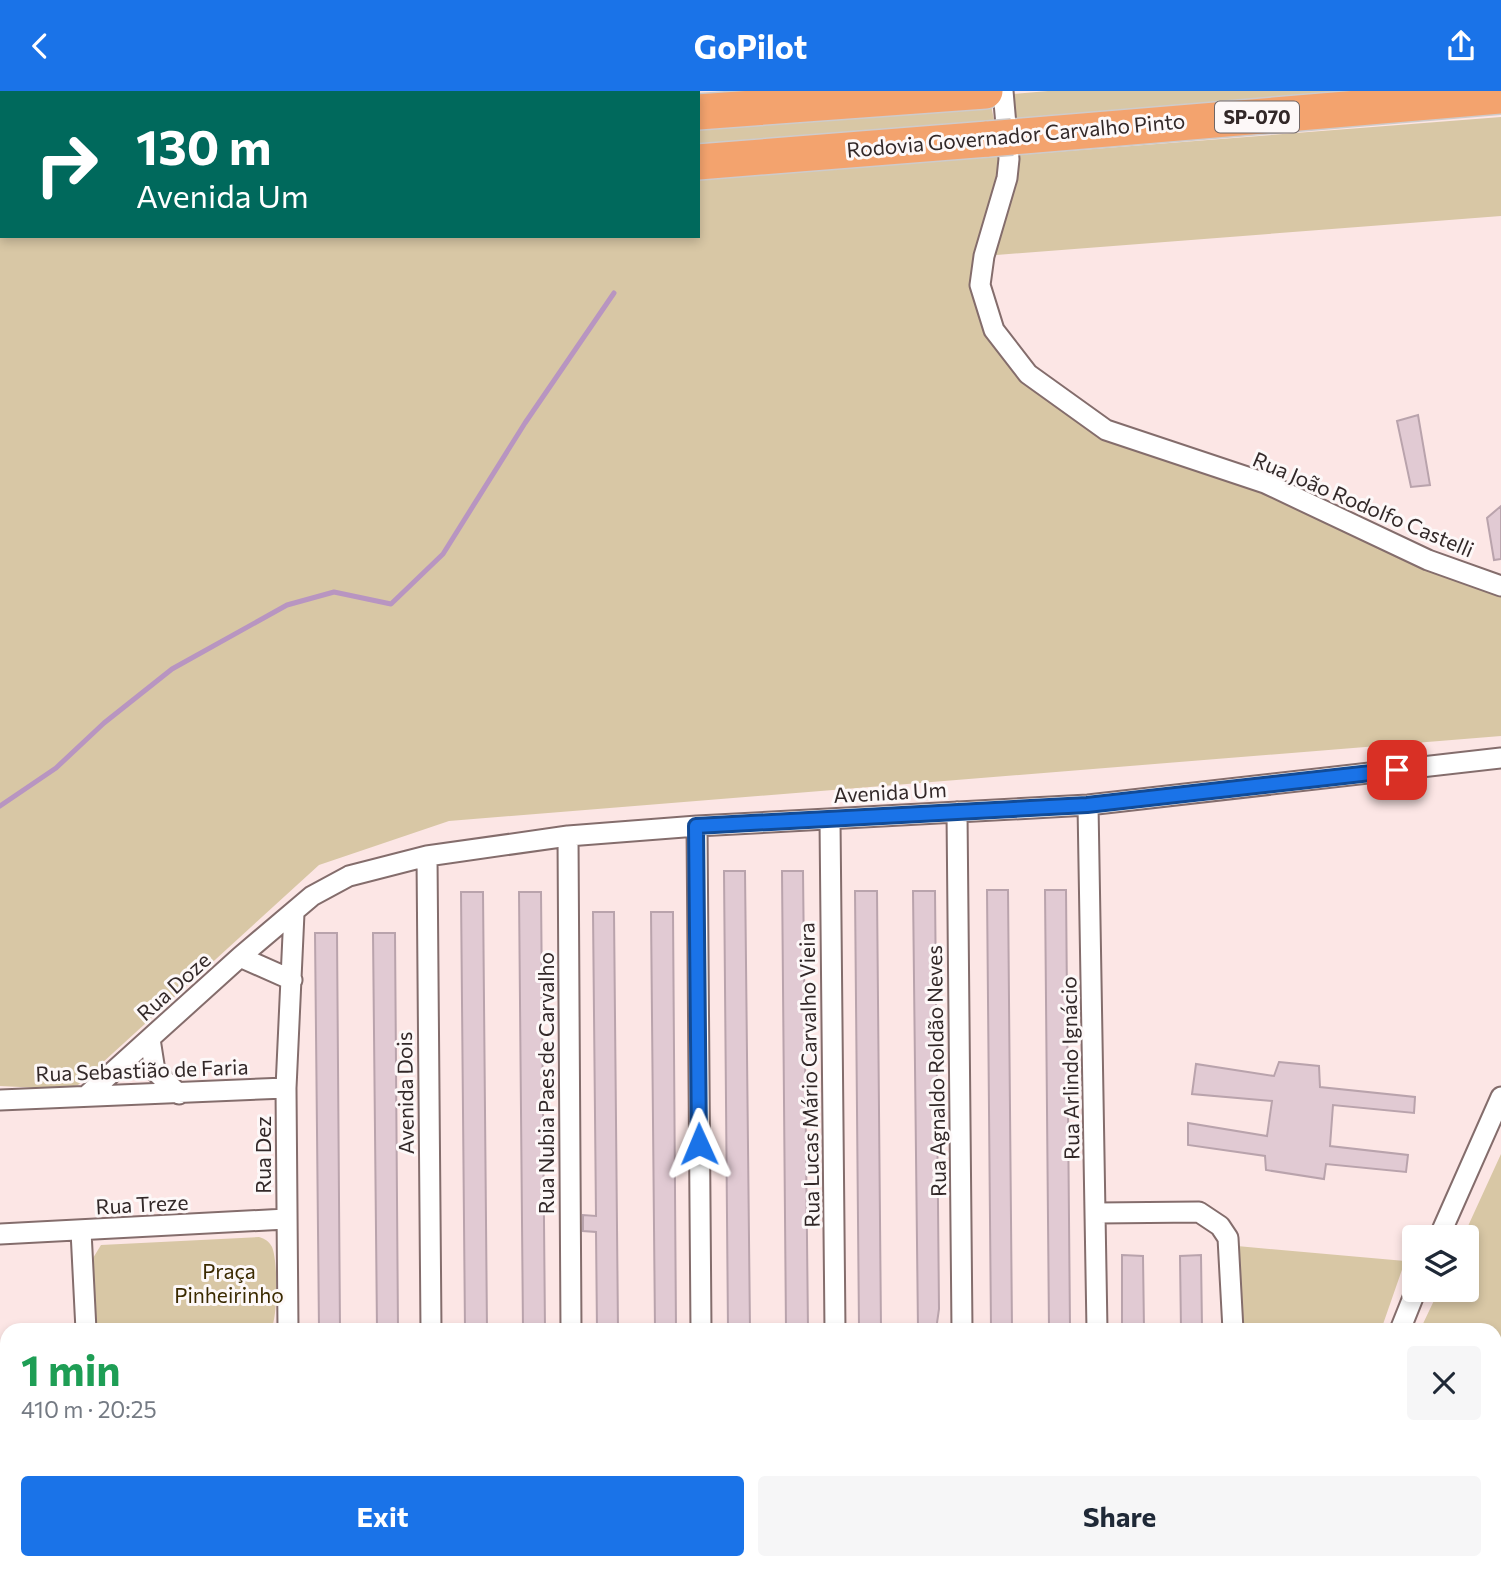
<!DOCTYPE html>
<html lang="en">
<head>
<meta charset="utf-8">
<style>
	:root { --surface:#fff; --page:#f6f6f7; --text:#1f2937; --muted:#747a83; --accent:#1a73e8 }
	body { margin:0; font-family:Commissioner,sans-serif; background:var(--page); color:var(--text); height:100vh; display:flex; flex-direction:column; font-size:26px; white-space:nowrap }
	* { box-sizing:border-box; margin:0 }
	p { font-size:23px; color:var(--muted) }
	.icon { flex:none; width:38px; height:38px; fill:none; stroke:currentColor; stroke-width:2; stroke-linecap:round; stroke-linejoin:round }
	.map { position:relative; flex:1; overflow:hidden }
	.drawer { position:absolute; left:0px; top:1232px; width:1502px; height:247px; display:flex; flex-direction:column; background:var(--surface); border-radius:21px 21px 0 0; box-shadow:0 4px 10px #0003 }
	.drawer>* { flex:none }
	.guide { position:absolute; left:0px; top:0px; width:700px; height:147px; box-shadow:0 4px 10px #0003; background:#00695c; color:#fff; overflow:hidden }
	.controls { position:absolute; left:1402px; top:1134px; display:grid; gap:14px }
	.controls a { display:grid; place-items:center; width:77px; height:77px; border-radius:7px; background:var(--surface); box-shadow:0 4px 10px #0003; font-size:35px }
	.pin { position:absolute; display:grid; place-items:center; width:60px; height:60px; color:#fff; margin:-30px; border-radius:14px; box-shadow:0 4px 10px #0006 }
	.me { position:absolute; width:77px; margin:-38px; rotate:359deg; stroke-linejoin:round; filter:drop-shadow(0 0 5px #0008) }
	.turn { display:flex; align-items:center; gap:24px; height:147px; padding:0 21px; font-size:32px }
	.turn .icon { width:91px; height:91px; stroke-width:2.5 }
	.turn b { display:block; font-size:49px; line-height:60px }
	.round { display:grid; place-items:center; flex:none; width:74px; height:74px; border-radius:7px; background:var(--page) }
	.summary { display:flex; align-items:center; justify-content:space-between; height:119px; padding:0 21px }
	h1 { font-size:42px; font-weight:700; line-height:52px; color:#1e9e55 }
	.cta { display:flex; gap:14px; margin-top:auto; padding:14px 21px }
	.cta a { flex:1; height:80px; border-radius:7px; background:var(--accent); color:#fff; font-size:28px; font-weight:700; line-height:80px; text-align:center }
	.cta a+a { background:var(--page); color:var(--text) }
	header { display:flex; justify-content:space-between; align-items:center; height:91px; padding:0 21px; background:var(--accent); color:#fff; font-size:32px; font-weight:700 }
	.map>svg:first-child { display:block }
	.green { fill:#d8c7a5 }
	.lines { fill:none; stroke-linecap:round; stroke-linejoin:round }
	.stream { stroke:#b895c1; stroke-width:5 }
	.building { fill:#e1cad3; stroke:#b9a3ac; stroke-width:2 }
	.street-casing { stroke:#846d6c; stroke-width:23 }
	.highway-casing { stroke:#cecbcb; stroke-width:38 }
	.path { stroke:#9f8e8e; stroke-width:2.5; stroke-dasharray:5 5; stroke-linecap:butt }
	.street { stroke:#fff; stroke-width:19 }
	.highway { stroke:#f3a36e; stroke-width:35 }
	.highway-bridge-casing { stroke:#cecbcb; stroke-width:38; stroke-linecap:butt }
	.highway-bridge { stroke:#f3a36e; stroke-width:35 }
	.route-casing { stroke:#114b97; stroke-width:18 }
	.route { stroke:#1a73e8; stroke-width:12 }
	.labels { text-anchor:middle; stroke-width:6; stroke-linejoin:round; paint-order:stroke }
	.shield { fill:#fdf8f8; stroke:#6f6666; stroke-width:2 }
	.shield-label { font-size:19px; font-weight:bold; fill:#322828 }
	.street-label { font-size:21px; fill:#322828; stroke:#fdf8f8 }
	.park-label { font-size:21px; fill:#3b2a00; stroke:#fdf8f8 }
</style>
</head>
<body>
<header><svg class="icon" aria-label="back" viewBox="0 0 24 24"><path d="M15 5l-7 7 7 7"/></svg>GoPilot<svg class="icon" aria-label="share" viewBox="0 0 24 24"><path d="M12 15V3M7 8l5-5 5 5M5 13v7h14v-7"/></svg></header>
<div class="map">
<svg width="1501" height="1478" viewBox="0 0 1501 1478">
	<rect width="100%" height="100%" fill="#fce6e5"/>
	<!-- green -->
	<path class="green" d="M0 0H647L2 2 0 55Z
		M1048 0H1365L1014 28 1012 3Z
		M989 4 994 29 698 57V27Z
		M1501 26V125L984 165 985 217 1071 324 1228 381 1501 499V645L449 730 319 774 78 994 61 998 0 995V145H698V89Z
		M1501 1063V1478H1379L1380 1472H1494V1239H1420L1439 1199H1466V1146H1463Z
		M259 1146C265 1148 269 1150 272 1156 278 1170 278 1226 271 1239H95L90 1172 101 1154Z
		M1237 1155 1405 1170 1381 1239H1239Z
		M1236 1472H1344V1477L1237 1478Z"/>
	<g class="lines">
		<!-- stream -->
		<path class="stream" d="M0 715 56 677 104 632 172 578 287 514 334 501 391 513 443 463 525 332 614 202"/>
	</g>
	<!-- building -->
	<path class="building" d="M1418 324 1430 394 1411 396 1397 330Z
		M1501 415V468L1494 469 1487 427Z
		M724 780H745L750 1239H728Z
		M782 780H803L808 1239H786Z
		M987 799H1008L1012 1239 991 1238Z
		M1045 799H1066L1070 1237 1068 1239H1049Z
		M855 800H877L881 1239 859 1238Z
		M913 800H935L939 1218 936 1239H918Z
		M461 801H483L487 1239H465Z
		M519 801H541L545 1239H523Z
		M593 821H614L618 1239H597L596 1141 583 1140V1124L596 1125Z
		M651 821H673L676 1239H655Z
		M315 842H337L340 1239H319Z
		M373 842H395L398 1239H377Z
		M1279 971 1319 975 1320 996 1415 1006 1414 1022 1333 1014 1330 1055 1408 1064 1406 1081 1326 1073 1324 1088 1266 1079 1265 1065 1188 1054V1032L1267 1045 1272 1010 1192 1003 1196 973 1274 985Z
		M1122 1164 1143 1165 1144 1239 1122 1237Z
		M1201 1164 1202 1237 1181 1239 1180 1165Z"/>
	<g class="lines">
		<defs>
			<path id="street" d="M1003 0 1009 68 1007 87 984 165 980 194 994 239 1028 283 1106 339 1265 392 1428 469 1501 495
				M1088 714 1097 1239
				M957 721 962 1239
				M830 729 835 1239
				M697 735 701 1239
				M568 745 571 1239
				M427 765 431 1239
				M240 866 292 889
				M150 948 155 980 179 1003
				M86 1005 240 866 312 805 349 785 427 765 568 745 697 735 1088 714 1501 667
				M0 1009 286 997
				M1098 1122 1199 1121 1220 1135 1228 1147 1233 1239
				M81 1140 86 1239
				M0 1143 286 1128
				M1439 1146 1501 1006
				M288 1239 286 997 294 822
				M1400 1239 1416 1199
				M0 1272 7 1271
				M0 1404H7
				M433 1472 434 1478
				M573 1472V1478
				M702 1472V1478
				M837 1472V1478
				M965 1472V1478
				M291 1478V1472
				M1097 1478V1472
				M1230 1478V1472
				M1360 1478V1472"/>
			<path id="highway" d="M698 21 985 0
				M1012 46 1501 5
				M698 71 988 48
				M0 72H2
				M0 125H2"/>
		</defs>
		<!-- street casing -->
		<use href="#street" class="street-casing"/>
		<!-- highway casing -->
		<use href="#highway" class="highway-casing"/>
		<!-- path -->
		<path class="path" d="M1390 1478 1456 1474 1501 1476"/>
		<!-- street -->
		<use href="#street" class="street"/>
		<!-- highway -->
		<use href="#highway" class="highway"/>
		<defs>
			<path id="highway-bridge" d="M988 48 1012 46"/>
		</defs>
		<!-- highway-bridge casing -->
		<use href="#highway-bridge" class="highway-bridge-casing"/>
		<!-- highway-bridge -->
		<use href="#highway-bridge" class="highway-bridge"/>
	</g>
	<g class="lines">
		<defs>
			<path id="route" d="M699 1053 696 735 1087 714 1397 679"/>
		</defs>
		<!-- route casing -->
		<use href="#route" class="route-casing"/>
		<!-- route -->
		<use href="#route" class="route"/>
	</g>
	<g class="labels">
		<!-- shield labels -->
		<rect class="shield" x="1215" y="10.5" width="84" height="31" rx="5"/>
		<g class="shield-label">
			<text x="1257" y="33">SP-070</text>
		</g>
		<!-- street labels -->
		<g class="street-label">
			<text transform="translate(1016 45) rotate(-5)" y="7">Rodovia Governador Carvalho Pinto</text>
			<text transform="translate(1363 414) rotate(23)" y="7">Rua João Rodolfo Castelli</text>
			<text transform="translate(890 702) rotate(-3)" y="7">Avenida Um</text>
			<text transform="translate(174 896) rotate(-42)" y="7">Rua Doze</text>
			<text transform="translate(1071 977) rotate(-91)" y="7">Rua Arlindo Ignácio</text>
			<text transform="translate(142 980) rotate(-2)" y="7">Rua Sebastião de Faria</text>
			<text transform="translate(937 980) rotate(-91)" y="7">Rua Agnaldo Roldão Neves</text>
			<text transform="translate(810 984) rotate(-91)" y="7">Rua Lucas Mário Carvalho Vieira</text>
			<text transform="translate(547 992) rotate(-90)" y="7">Rua Nubia Paes de Carvalho</text>
			<text transform="translate(406 1002) rotate(-91)" y="7">Avenida Dois</text>
			<text transform="translate(264 1064) rotate(-90)" y="7">Rua Dez</text>
			<text transform="translate(142 1114) rotate(-3)" y="7">Rua Treze</text>
		</g>
		<!-- park labels -->
		<g class="park-label">
			<text x="229" y="1188">Praça<tspan x="229" dy="24">Pinheirinho</tspan></text>
		</g>
	</g>
</svg>
<div class="controls">
<a><svg class="icon" aria-label="layers" viewBox="0 0 24 24"><path d="M12 4l9 5-9 5-9-5zM3 14l9 5 9-5"/></svg></a>
</div>
<div class="pin" style="left:1397px;top:679px;background:#d93025"><svg class="icon" aria-label="arrive" viewBox="0 0 24 24"><path d="M6 21V4h12l-3 4 3 4H6"/></svg></div>
<svg class="me" style="left:699px;top:1053px" viewBox="-20 -20 40 40"><path d="M0-17L14 15 0 8-14 15z" fill="#1a73e8" stroke="#fff" stroke-width="4"/></svg>
<div class="guide">
<div class="turn"><svg class="icon" aria-label="right" viewBox="0 0 24 24"><path d="M7 20v-9h11M14 6l5 5-5 5"/></svg><div><b>130 m</b>Avenida Um</div></div>
</div>
<section class="drawer">
<div class="summary"><div><h1>1 min</h1><p>410 m · 20:25</p></div><a class="round"><svg class="icon" aria-label="close" viewBox="0 0 24 24"><path d="M6 6l12 12M18 6L6 18"/></svg></a></div>
<div class="cta"><a>Exit</a><a>Share</a></div>
</section>
</div>
</body>
</html>
